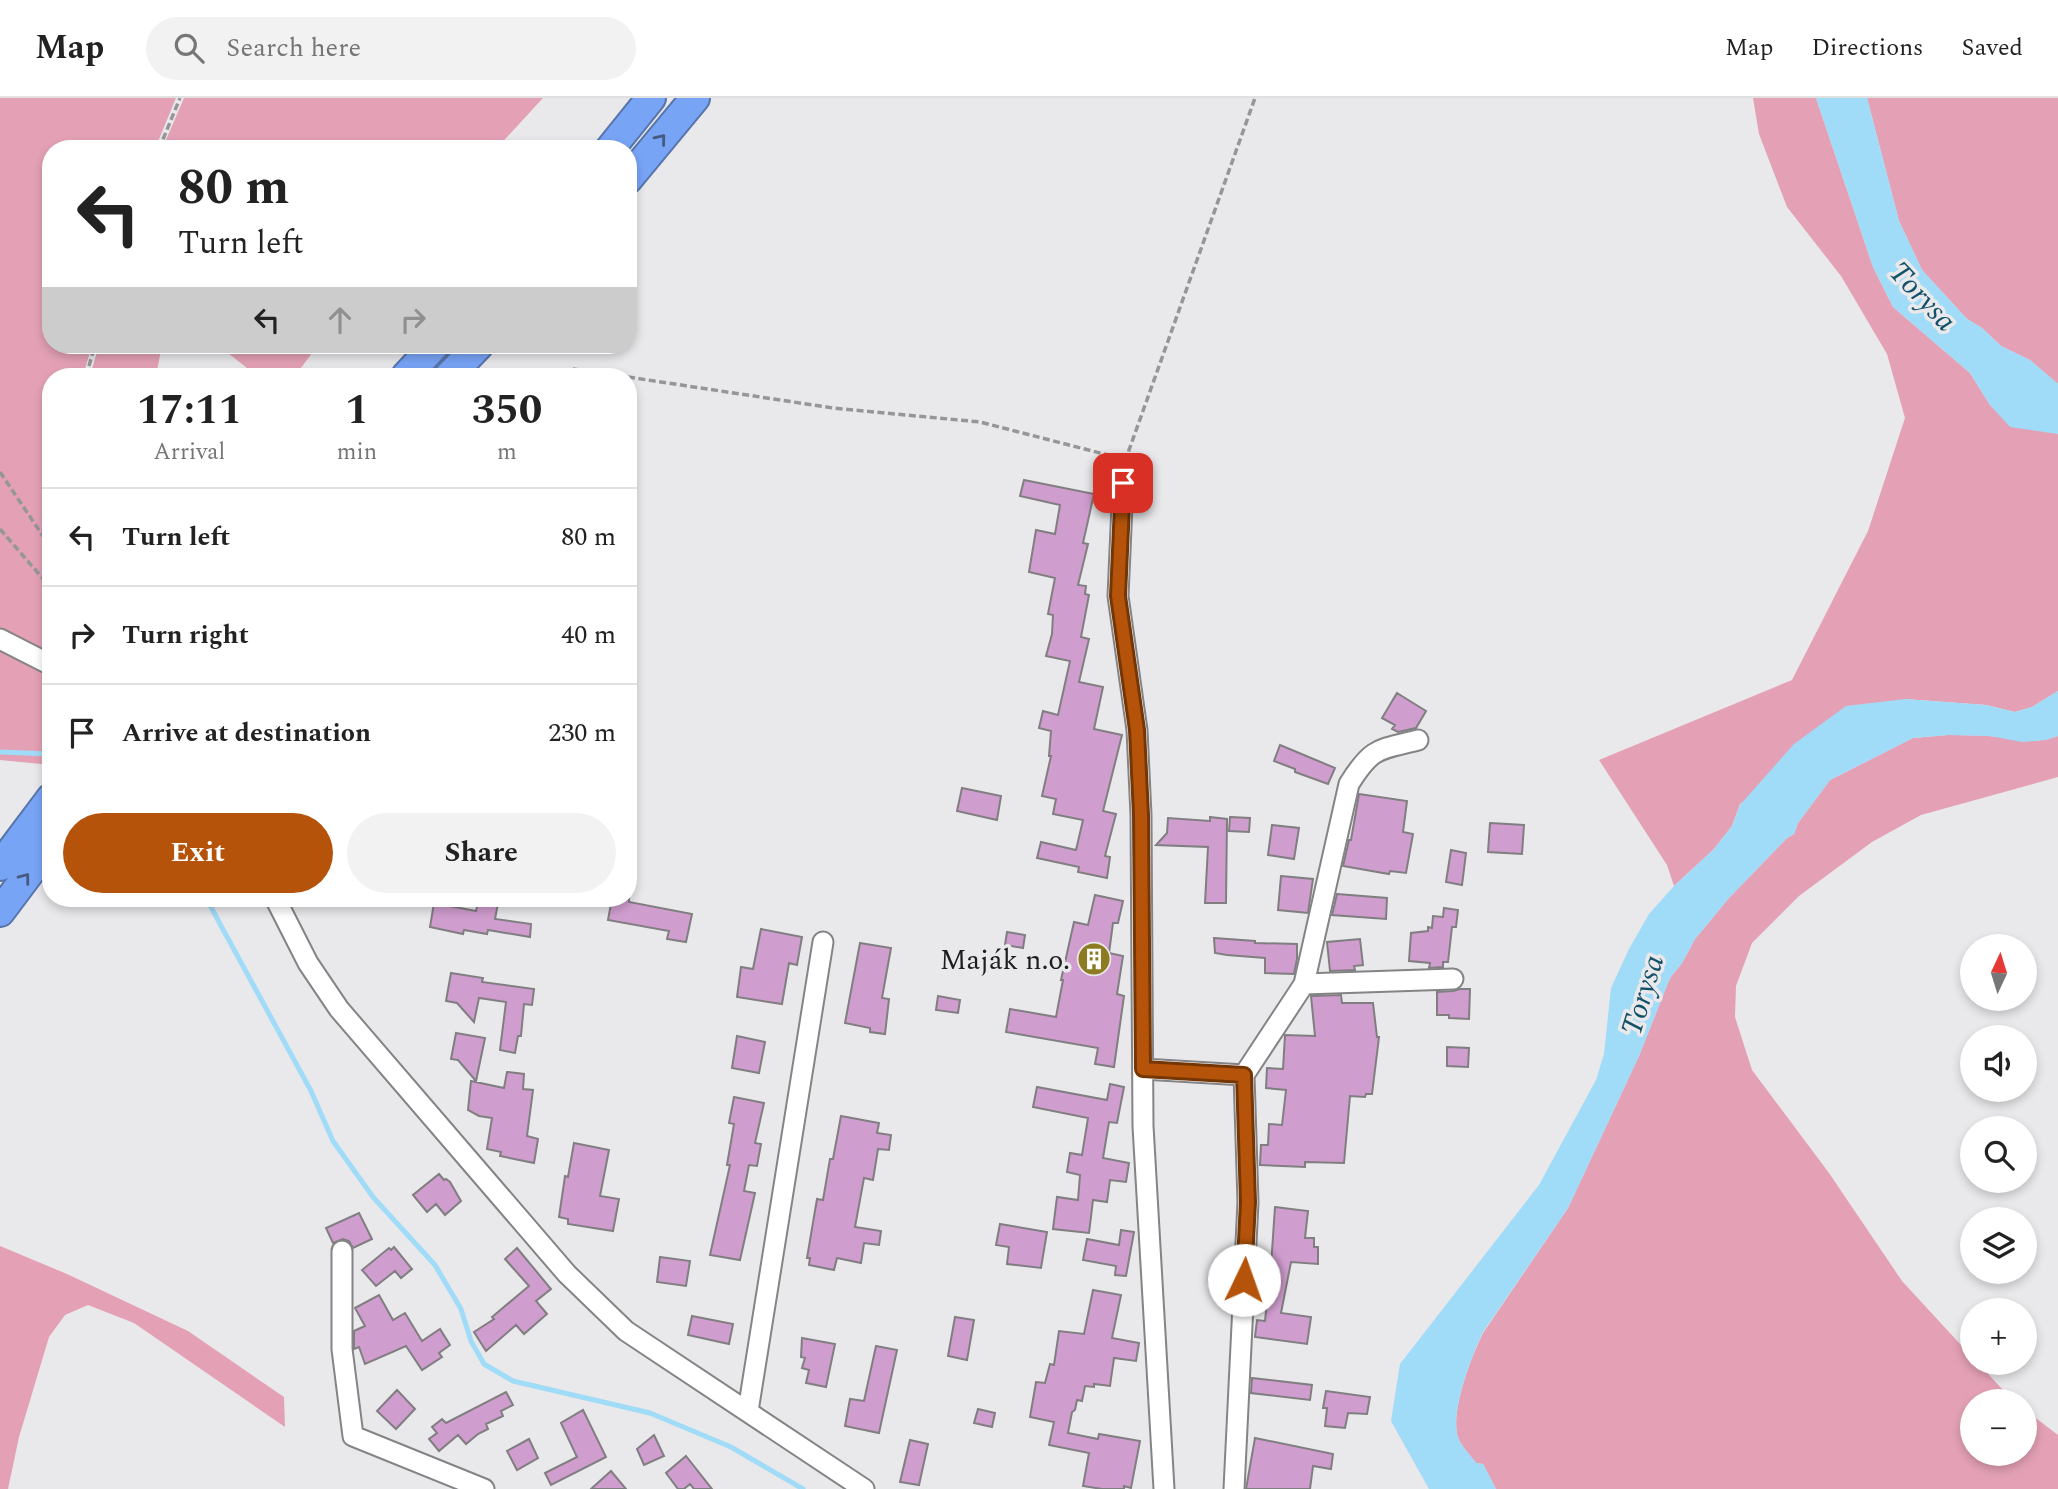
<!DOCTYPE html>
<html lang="en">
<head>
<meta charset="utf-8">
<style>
	:root { --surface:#fff; --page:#f2f2f2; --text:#222; --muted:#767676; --line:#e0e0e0; --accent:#b45309 }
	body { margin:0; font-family:Spectral,serif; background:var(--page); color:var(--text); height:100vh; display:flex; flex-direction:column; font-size:26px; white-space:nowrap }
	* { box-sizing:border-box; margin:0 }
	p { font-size:23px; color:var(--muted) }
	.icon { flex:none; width:38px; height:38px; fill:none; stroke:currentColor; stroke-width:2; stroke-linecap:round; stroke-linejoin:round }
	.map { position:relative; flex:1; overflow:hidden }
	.details { position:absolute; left:42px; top:270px; width:595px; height:539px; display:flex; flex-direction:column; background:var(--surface); border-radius:28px; box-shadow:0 4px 10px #0003 }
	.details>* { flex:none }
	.top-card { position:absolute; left:42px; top:42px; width:595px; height:214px; border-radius:28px; box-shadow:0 4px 10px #0003; background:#fff; color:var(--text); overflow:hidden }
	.needle { width:46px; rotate:4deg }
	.tools { position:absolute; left:1960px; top:836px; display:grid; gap:14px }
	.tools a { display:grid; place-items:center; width:77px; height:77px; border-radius:50%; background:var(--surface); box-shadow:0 4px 10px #0003; font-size:35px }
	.pin { position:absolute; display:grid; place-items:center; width:60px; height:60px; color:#fff; margin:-30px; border-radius:14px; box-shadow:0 4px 10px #0006 }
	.me { position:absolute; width:77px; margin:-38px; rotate:3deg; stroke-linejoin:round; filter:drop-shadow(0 0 5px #0008) }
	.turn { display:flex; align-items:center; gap:24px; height:147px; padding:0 21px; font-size:32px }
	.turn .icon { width:91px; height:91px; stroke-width:2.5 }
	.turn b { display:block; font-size:49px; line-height:60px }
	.lanes { display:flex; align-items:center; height:66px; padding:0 21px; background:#0003; justify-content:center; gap:35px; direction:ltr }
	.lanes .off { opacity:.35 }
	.eta { display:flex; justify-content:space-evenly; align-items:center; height:119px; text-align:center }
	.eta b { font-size:42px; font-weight:700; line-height:49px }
	.action { display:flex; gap:14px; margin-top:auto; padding:14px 21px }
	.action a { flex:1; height:80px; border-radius:42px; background:var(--accent); color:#fff; font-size:28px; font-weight:700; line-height:80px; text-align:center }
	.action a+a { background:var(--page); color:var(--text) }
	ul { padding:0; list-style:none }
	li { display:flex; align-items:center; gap:21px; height:98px; padding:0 21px; border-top:2px solid var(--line) }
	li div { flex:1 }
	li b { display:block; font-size:26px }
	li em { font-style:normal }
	header { display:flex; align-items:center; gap:42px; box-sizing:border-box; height:98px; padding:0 35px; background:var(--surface); border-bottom:2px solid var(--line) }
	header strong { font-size:33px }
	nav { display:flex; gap:38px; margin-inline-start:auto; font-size:24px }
	.search { width:490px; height:63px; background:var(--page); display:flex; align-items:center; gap:18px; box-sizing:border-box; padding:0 24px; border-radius:38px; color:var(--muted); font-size:26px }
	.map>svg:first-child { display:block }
	.green { fill:#e4a1b5 }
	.water { fill:#a0dbf7 }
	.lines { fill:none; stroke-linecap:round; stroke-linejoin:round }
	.stream { stroke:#a0dbf7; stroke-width:5 }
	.building { fill:#d09dcf; stroke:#807e80; stroke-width:2 }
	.minor-casing { stroke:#848486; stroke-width:23 }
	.highway-casing { stroke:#5875aa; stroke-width:32 }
	.path { stroke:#969698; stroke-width:3.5; stroke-dasharray:7 3.5; stroke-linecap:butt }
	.minor { stroke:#fff; stroke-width:19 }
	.highway { stroke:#78a4f6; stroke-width:28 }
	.oneway { stroke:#465a7f }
	.route-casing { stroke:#753606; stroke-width:18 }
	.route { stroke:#b45309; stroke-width:12 }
	.labels { text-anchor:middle; stroke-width:7; stroke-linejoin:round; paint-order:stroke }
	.poi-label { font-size:28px; fill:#1d1d1e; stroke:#e9e8eb; text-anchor:end }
	.water-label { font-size:30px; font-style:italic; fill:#135169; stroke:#e9e8eb }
</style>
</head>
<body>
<header>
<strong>Map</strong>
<div class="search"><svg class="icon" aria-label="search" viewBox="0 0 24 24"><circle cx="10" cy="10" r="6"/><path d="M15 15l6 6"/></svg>Search here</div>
<nav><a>Map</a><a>Directions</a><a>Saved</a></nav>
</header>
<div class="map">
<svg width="2058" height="1391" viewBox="0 0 2058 1391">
	<rect width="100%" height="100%" fill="#e9e8eb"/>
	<!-- green -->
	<path class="green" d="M0 0H176L155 51H51V247H92L83 278H51V559L0 532Z
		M184 0H543L496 51H162Z
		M1753 0H1816L1873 169 1893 209 1970 275 1990 307 2058 336V593L2032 609 2015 614 1986 607 1905 601 1740 706 1732 728 1714 751 1674 788 1667 767 1599 662 1792 582 1868 433 1905 320 1887 256 1841 178 1787 109 1759 36Z
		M1867 0H2058V286L2030 262 2001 248 1982 230 1967 221 1922 172 1899 123Z
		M99 247H162L156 278H90Z
		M218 247H318L295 278H257Z
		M0 551 51 577V667L0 662Z
		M1948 637C1961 637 1974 637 1987 638 2017 639 2027 648 2058 638V679L1921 717 1872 744 1799 798 1752 845 1736 888 1735 919 1752 972 1829 1075 1902 1183 1972 1259V1265H1978L2014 1304H1972V1356H2025V1312L2058 1337V1391H1496L1483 1366 1476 1365C1471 1358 1463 1350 1459 1342 1448 1318 1472 1257 1483 1235L1568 1110 1639 958 1670 880 1682 865 1695 841 1729 800 1787 740 1794 736 1798 725 1830 682 1913 640Z
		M0 1148 67 1176 188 1233 284 1299 285 1329 134 1225 88 1207 65 1217 49 1239 19 1339 8 1391H0Z"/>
	<!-- water -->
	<path class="water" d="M1816 0H1867L1899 123 1922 172 1967 221 1982 230 2001 248 2030 262 2058 286V336L2010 329 1990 307 1970 275 1893 209 1873 169Z
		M2058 593V638L2046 642 2022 644 1990 638 1948 637 1913 640 1830 682 1798 725 1794 736 1787 740 1729 800 1695 841 1682 865 1670 880 1639 958 1568 1110 1483 1234C1472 1257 1448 1318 1459 1342 1463 1350 1471 1358 1476 1365L1483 1366 1496 1391H1429L1391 1323 1400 1266 1539 1087 1596 982 1604 956 1611 890 1629 851 1649 816 1674 788 1714 751 1732 728 1740 707 1794 646 1846 608 1905 601 1986 607 2015 614 2032 609Z"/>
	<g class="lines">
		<!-- stream -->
		<path class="stream" d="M0 654 51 656
			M206 800 311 993 333 1043 373 1099 435 1167 461 1211 471 1243 484 1266 513 1283 650 1315 731 1349 803 1391"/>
	</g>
	<!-- building -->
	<path class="building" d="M1024 382 1094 396 1083 445 1088 446 1078 487 1086 488 1085 496 1089 497 1081 539 1089 541 1079 584 1103 589 1094 631 1122 637 1103 713 1116 716 1105 758 1110 759 1107 780 1078 774 1079 769 1037 760 1041 744 1076 752 1083 722 1053 716 1056 701 1042 698 1051 658H1049L1051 633 1039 630 1043 613 1058 617 1070 563 1046 558 1052 536 1053 517 1048 516 1055 480 1029 474 1036 432 1055 436 1060 407 1020 398Z
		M1397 595 1426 613 1416 630 1398 634 1392 631 1395 627 1382 620Z
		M1280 647 1335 670 1328 686 1295 674V671L1274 663Z
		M962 690 1001 698 997 722 957 713Z
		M1359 696 1407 703 1403 734 1413 736 1406 775 1390 773 1389 776 1343 768 1349 742H1351Z
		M1210 719 1227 721 1226 805H1205L1208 749 1156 747 1167 735 1168 720 1210 723Z
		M1230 719 1250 720 1249 734 1229 733Z
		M1490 725 1524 727 1522 756 1488 754Z
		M1272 727 1299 730 1294 761 1268 757Z
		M1451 752 1466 755 1462 787 1446 784Z
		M1281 778 1313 781 1308 815 1278 812Z
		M1337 796 1387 800 1386 821 1332 817Z
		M1095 797 1123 803 1118 825H1113L1109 855 1123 858 1117 896 1124 898 1114 969 1095 966 1098 950 1006 934 1010 911 1056 919 1063 882H1061L1074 824 1088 827Z
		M479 800H499L495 821 531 826 530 839 488 832 487 836 464 832 463 836 430 829 434 805 476 813Z
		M612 800H629V804L692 816 686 844 667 841 669 833 608 822Z
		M1444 810 1458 812 1456 829H1452L1448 864H1443V869L1429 870 1430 865 1409 863 1411 835 1428 833V829L1432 830 1433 818 1443 819Z
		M761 831 802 839 797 867 789 865 782 906 737 899 741 869 753 871Z
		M1007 834 1025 837 1023 850 1005 847Z
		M1214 840 1255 843V845L1297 846V861L1294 876 1265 875V860L1227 857 1215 855Z
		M1360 841 1363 867 1354 868 1355 872 1330 873 1327 844Z
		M860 845 891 850 882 900 889 901 885 936 870 934V930L845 925Z
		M451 875 483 880 482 884 534 891 532 907 524 906 521 938H518L515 955 500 952 506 904 479 900 474 924 457 905 446 903Z
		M1460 891H1470L1469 921 1449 920V917H1437V894L1453 893Z
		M1341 897 1342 905H1373L1377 939H1379L1372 996H1366L1365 999 1350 998 1344 1065 1305 1064V1069L1260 1067 1261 1047H1268L1269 1026 1282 1027 1286 992 1266 990 1267 970 1283 971 1285 937 1315 938 1311 898Z
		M938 898 960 902 958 915 936 912Z
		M456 935 485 940 476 983 458 962 451 961Z
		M737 938 765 944 759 975 732 970Z
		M1447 949 1469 950 1468 969 1447 968Z
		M507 974 524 976 523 991 533 992 527 1038 538 1041 534 1065 500 1058 501 1054 487 1051 492 1020 479 1018 468 1012 471 983 504 990Z
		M1110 986 1124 989 1117 1025 1109 1024 1103 1060 1129 1065 1126 1084 1110 1082 1107 1104 1093 1102 1089 1135 1053 1131 1057 1099 1078 1102 1080 1077 1067 1074 1070 1055 1082 1057 1088 1020 1033 1009 1037 989 1107 1002Z
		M734 999 764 1005 755 1045 761 1046 757 1068 749 1067 744 1093 755 1095 740 1162 710 1157 730 1067H727L734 1026 729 1025Z
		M841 1018 879 1025 877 1035 891 1037 889 1052 878 1051 873 1082 864 1080 855 1129 881 1133 879 1147 864 1145 861 1165 837 1160 834 1172 809 1167 810 1160H807L817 1101 823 1102 830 1061H833Z
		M574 1045 609 1052 600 1098 619 1101 613 1133 568 1126V1121L559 1119 565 1078 568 1079Z
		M439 1076 444 1082 446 1081 450 1084 461 1103 445 1117 436 1106 427 1114 413 1097Z
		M1275 1109 1308 1113 1305 1140H1314V1149H1318V1166L1291 1164 1281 1215 1311 1219 1307 1246 1255 1239 1257 1222 1265 1223 1268 1193 1258 1191 1263 1166 1271 1168Z
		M359 1115 372 1141 353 1150 349 1143 343 1141 333 1145 326 1130Z
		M1000 1126 1047 1134 1041 1170 1007 1166 1009 1149 996 1147Z
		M1121 1132 1134 1134 1126 1178 1115 1177 1116 1168 1083 1162 1087 1141 1119 1147Z
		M394 1149 412 1171 401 1180 395 1173 376 1188 362 1172 389 1150 391 1152Z
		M517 1150 551 1191 536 1203 547 1216 524 1236 516 1227 486 1253 474 1234 494 1221 492 1219 529 1188 505 1161Z
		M660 1159 690 1163 686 1188 657 1184Z
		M1093 1192 1121 1197 1112 1240 1139 1245 1136 1263 1114 1260 1110 1288 1094 1286V1289L1085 1288 1082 1303 1077 1302 1075 1312 1072 1314 1068 1335 1098 1341 1099 1336 1140 1343 1131 1390 1124 1388V1391H1102L1083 1388 1089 1355 1049 1347 1054 1324 1030 1319 1036 1284 1045 1285 1050 1266 1054 1267 1059 1233 1084 1236Z
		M379 1197 393 1222 405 1215 422 1243 440 1231 450 1247 439 1255 442 1259 422 1272 406 1248 365 1266 359 1249 354 1251V1233L365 1228 355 1210Z
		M692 1218 733 1226 729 1246 688 1237Z
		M955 1219 974 1222 967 1262 948 1258Z
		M802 1240 835 1246 826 1289 806 1285 809 1272 802 1270 805 1260 801 1259Z
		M876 1248 897 1252 879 1335 845 1328 850 1301 864 1303Z
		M1252 1280 1312 1287 1310 1302 1251 1295Z
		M397 1292 415 1311 396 1331 377 1313Z
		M1326 1293 1370 1299 1367 1316 1348 1315 1345 1330 1325 1328 1327 1310H1323Z
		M506 1294 513 1307 501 1313 503 1318 486 1326 488 1331 478 1336 466 1346 458 1337 439 1353 429 1341 437 1335 432 1329 442 1321 446 1325Z
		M978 1311 995 1315 992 1329 974 1325Z
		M583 1312 606 1359 551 1387 545 1375 577 1359 561 1325Z
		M654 1337 664 1358 644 1367 637 1351Z
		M1255 1340 1333 1356 1331 1371 1313 1368 1310 1391H1246Z
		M529 1341 538 1360 517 1372 507 1353Z
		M910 1342 928 1346 919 1387 900 1384Z
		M686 1358 712 1391H694L690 1386 684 1391H678L666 1375Z
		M611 1373 626 1391H591Z"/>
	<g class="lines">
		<defs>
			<path id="minor" d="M1123 385 1118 498 1137 632 1141 717 1143 1028 1164 1391
				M0 541 51 567
				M275 800 308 865 339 911 567 1176 626 1233 864 1391
				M1304 886 1453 881
				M1143 971 1244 977
				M342 1153V1251L353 1338 484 1391
				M748 1313 823 844
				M1234 1391 1248 1104 1244 977 1304 886 1349 686C1372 649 1378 652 1418 642"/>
			<path id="highway" d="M610 51 651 0
				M628 81 695 0
				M406 278 435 247
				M449 278 479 247
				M0 768 51 700
				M0 814 51 746"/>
		</defs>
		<!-- minor casing -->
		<use href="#minor" class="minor-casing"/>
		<!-- highway casing -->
		<use href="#highway" class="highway-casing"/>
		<!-- path -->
		<path class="path" d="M159 51 180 0
			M573 271 620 278
			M86 278 95 247
			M628 279 833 310 980 324 1127 362
			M1127 364 1129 352 1255 0
			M0 374 51 450
			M0 431 51 490"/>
		<!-- minor -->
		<use href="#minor" class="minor"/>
		<!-- highway -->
		<use href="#highway" class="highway"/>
	</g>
	<!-- one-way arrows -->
	<defs><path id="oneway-chevron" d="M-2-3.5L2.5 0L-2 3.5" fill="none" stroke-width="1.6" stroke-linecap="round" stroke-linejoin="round" transform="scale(1.75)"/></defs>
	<g class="oneway">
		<use href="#oneway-chevron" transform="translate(661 41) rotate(-51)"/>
		<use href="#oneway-chevron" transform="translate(25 780) rotate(-53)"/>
	</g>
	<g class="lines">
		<defs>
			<path id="route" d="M1123 385 1118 498 1137 632 1141 717 1143 971 1244 977 1248 1104 1244 1182"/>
		</defs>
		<!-- route casing -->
		<use href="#route" class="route-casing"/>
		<!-- route -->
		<use href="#route" class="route"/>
	</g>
	<!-- icons -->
	<defs>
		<symbol id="building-disc" viewBox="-11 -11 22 22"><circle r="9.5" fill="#8c7b20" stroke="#e9e8eb"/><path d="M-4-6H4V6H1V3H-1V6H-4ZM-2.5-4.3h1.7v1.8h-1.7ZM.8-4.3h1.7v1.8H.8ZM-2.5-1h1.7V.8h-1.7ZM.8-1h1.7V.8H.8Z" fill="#fff"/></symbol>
	</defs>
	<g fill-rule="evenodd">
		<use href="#building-disc" x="1075" y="842" width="38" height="38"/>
	</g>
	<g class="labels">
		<!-- poi labels -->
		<g class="poi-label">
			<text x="1070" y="871">Maják n.o.</text>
		</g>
		<!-- water labels -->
		<g class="water-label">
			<text transform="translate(1923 198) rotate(47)" y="10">Torysa</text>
			<text transform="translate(1642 897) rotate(-73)" y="10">Torysa</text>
		</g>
	</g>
</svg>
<div class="tools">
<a><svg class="needle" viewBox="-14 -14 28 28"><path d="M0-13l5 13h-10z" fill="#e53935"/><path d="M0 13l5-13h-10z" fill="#767676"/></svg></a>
<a><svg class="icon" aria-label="sound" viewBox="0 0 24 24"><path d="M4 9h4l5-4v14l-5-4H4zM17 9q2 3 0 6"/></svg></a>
<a><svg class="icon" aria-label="search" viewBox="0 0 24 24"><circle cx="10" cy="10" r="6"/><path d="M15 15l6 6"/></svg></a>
<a><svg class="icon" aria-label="layers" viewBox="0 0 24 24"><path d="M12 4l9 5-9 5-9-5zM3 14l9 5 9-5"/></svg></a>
<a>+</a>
<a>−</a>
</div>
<div class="pin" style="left:1123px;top:385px;background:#d93025"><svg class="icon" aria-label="arrive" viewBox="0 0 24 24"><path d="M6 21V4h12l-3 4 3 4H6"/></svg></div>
<svg class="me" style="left:1244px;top:1182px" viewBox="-20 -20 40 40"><circle r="19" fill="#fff"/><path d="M0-13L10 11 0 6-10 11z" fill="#b45309"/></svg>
<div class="top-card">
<div class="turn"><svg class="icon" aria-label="left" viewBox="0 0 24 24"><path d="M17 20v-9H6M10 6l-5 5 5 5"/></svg><div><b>80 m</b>Turn left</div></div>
<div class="lanes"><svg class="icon" aria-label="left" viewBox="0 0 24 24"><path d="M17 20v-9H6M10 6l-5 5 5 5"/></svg><svg class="icon off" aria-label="ahead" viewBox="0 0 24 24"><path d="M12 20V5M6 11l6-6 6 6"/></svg><svg class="icon off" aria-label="right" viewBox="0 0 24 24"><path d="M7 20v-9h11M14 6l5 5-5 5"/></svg></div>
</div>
<section class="details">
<div class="eta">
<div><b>17:11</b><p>Arrival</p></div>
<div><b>1</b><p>min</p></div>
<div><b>350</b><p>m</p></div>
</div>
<ul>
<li><svg class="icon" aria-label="left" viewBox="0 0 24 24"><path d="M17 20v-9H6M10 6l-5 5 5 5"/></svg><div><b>Turn left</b></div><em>80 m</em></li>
<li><svg class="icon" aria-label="right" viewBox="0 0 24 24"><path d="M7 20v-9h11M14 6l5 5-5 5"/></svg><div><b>Turn right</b></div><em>40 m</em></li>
<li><svg class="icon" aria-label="arrive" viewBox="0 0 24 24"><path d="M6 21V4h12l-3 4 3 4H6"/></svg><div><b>Arrive at destination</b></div><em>230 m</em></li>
</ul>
<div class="action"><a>Exit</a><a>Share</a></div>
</section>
</div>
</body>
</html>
